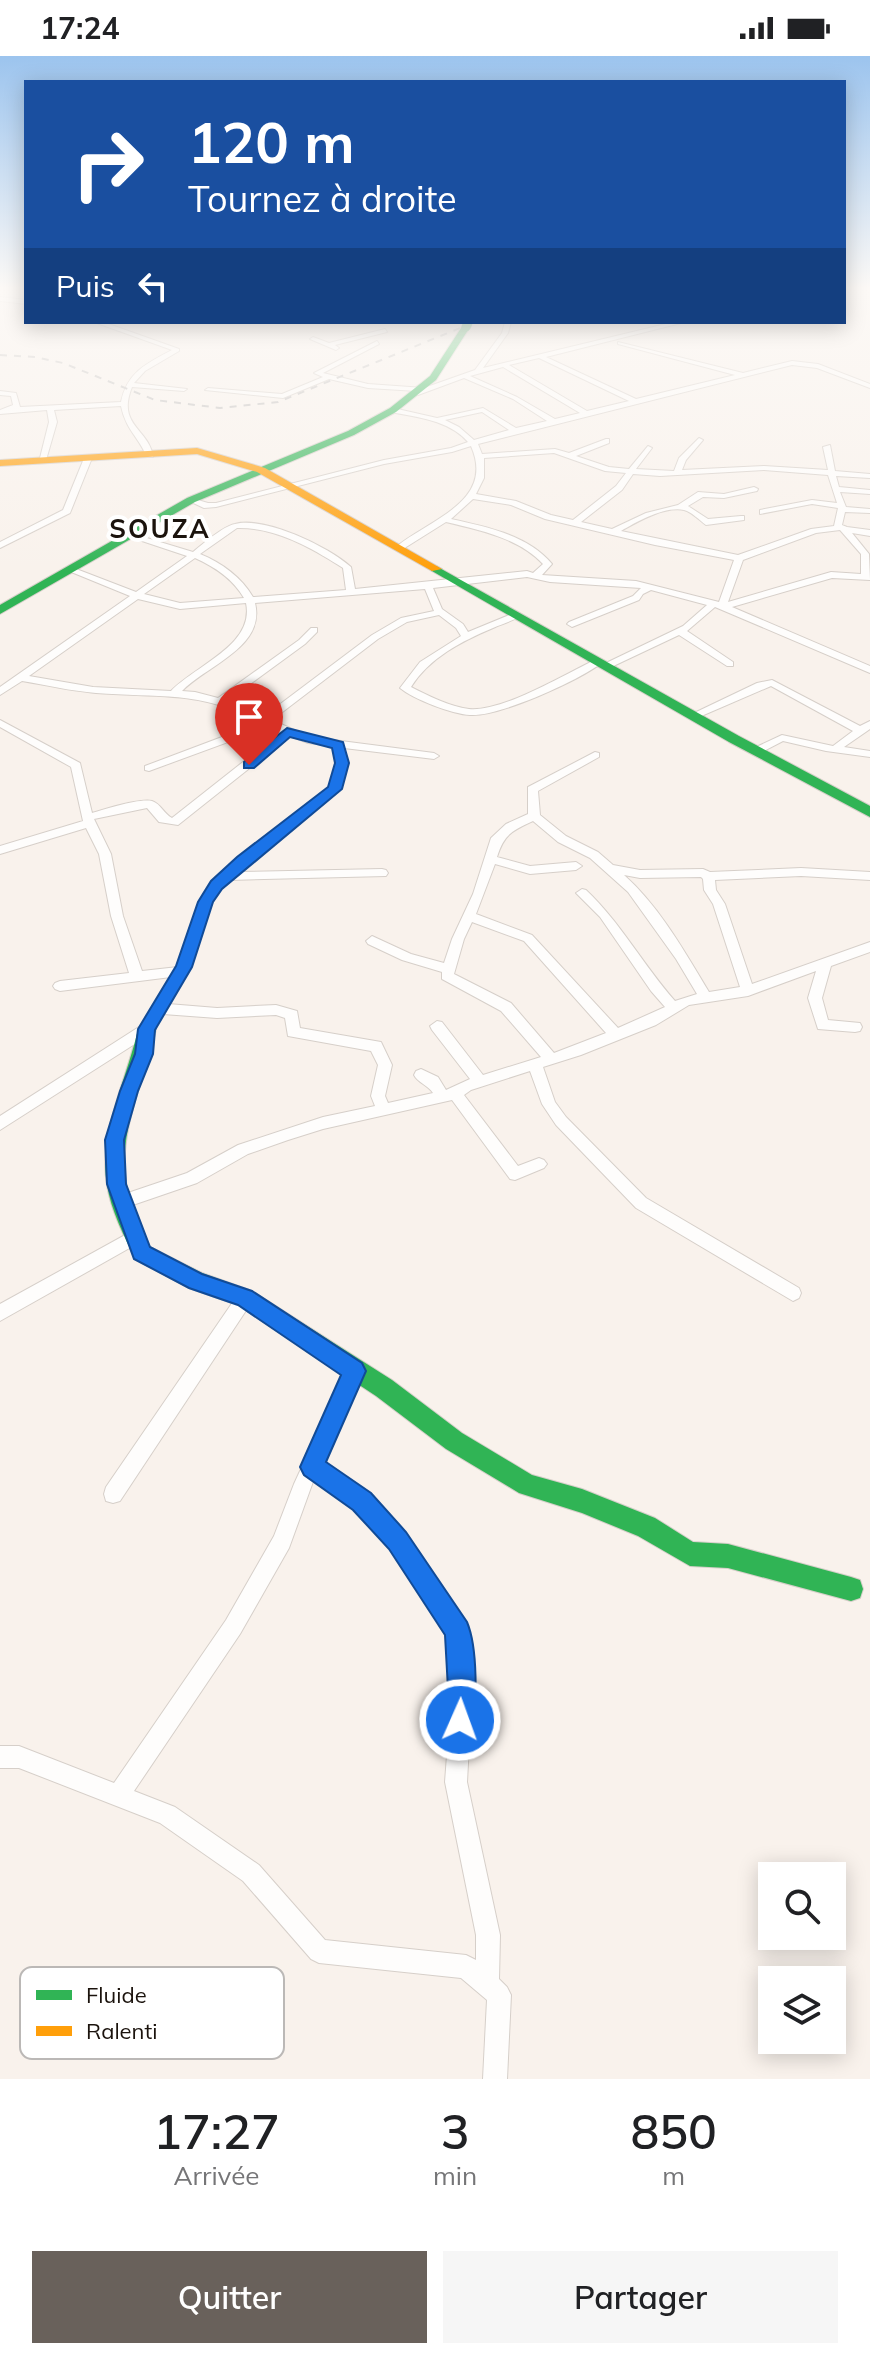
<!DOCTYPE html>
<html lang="fr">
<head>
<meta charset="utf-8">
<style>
	:root { --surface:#fff; --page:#f6f6f6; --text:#202124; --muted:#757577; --accent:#69615b }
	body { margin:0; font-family:Mulish,sans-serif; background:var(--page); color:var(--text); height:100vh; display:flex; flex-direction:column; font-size:30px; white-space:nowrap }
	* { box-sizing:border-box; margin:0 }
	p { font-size:26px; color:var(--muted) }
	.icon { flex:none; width:44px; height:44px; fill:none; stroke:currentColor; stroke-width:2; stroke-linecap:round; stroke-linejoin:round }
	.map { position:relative; height:2023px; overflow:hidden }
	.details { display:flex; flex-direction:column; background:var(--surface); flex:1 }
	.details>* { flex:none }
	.top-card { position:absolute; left:24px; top:24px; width:822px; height:244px; border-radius:0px; box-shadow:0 4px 20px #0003; background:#1a4fa0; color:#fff; overflow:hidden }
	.controls { position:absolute; left:758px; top:1806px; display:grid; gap:16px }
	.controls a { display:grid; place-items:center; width:88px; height:88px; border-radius:0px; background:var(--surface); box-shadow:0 4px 20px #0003; font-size:40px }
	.pin { position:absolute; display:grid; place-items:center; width:68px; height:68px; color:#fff; margin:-82px -34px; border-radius:50% 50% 50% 0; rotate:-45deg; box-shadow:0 0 8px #0007 }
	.pin .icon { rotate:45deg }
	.me { position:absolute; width:88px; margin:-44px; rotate:2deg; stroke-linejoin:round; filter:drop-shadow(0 0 6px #0008) }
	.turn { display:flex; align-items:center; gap:28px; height:168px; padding:0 32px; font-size:36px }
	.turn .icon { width:104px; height:104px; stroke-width:2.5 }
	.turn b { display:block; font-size:56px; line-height:68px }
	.then { display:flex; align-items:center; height:76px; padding:0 32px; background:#0003; gap:16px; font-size:30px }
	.eta { display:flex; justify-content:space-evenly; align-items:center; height:136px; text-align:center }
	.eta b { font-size:48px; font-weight:600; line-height:56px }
	.cta { display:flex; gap:16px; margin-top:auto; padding:16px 32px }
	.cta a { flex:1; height:92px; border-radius:0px; background:var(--accent); color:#fff; font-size:32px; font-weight:600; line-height:92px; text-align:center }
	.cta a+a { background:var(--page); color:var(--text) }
	.status { display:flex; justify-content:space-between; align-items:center; height:56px; padding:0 40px; background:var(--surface); direction:ltr }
	.status svg { height:22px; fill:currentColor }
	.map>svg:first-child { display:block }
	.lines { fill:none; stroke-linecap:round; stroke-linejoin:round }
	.street-casing { stroke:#d6cfc9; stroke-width:2 }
	.fast-casing { stroke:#d6cfc9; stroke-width:2 }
	.slow-casing { stroke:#d6cfc9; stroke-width:2 }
	.street { fill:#fefdfc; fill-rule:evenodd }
	.fast { fill:#30b455; fill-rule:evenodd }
	.slow { fill:#ff9f0a; fill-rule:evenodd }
	.rail { stroke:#bfbdbc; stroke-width:2; stroke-dasharray:7 7; stroke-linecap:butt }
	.fast-bridge-casing { stroke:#d4d0cc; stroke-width:10; stroke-linecap:butt }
	.fast-bridge { stroke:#30b455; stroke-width:9 }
	.route { fill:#1a73e8; stroke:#114b97; stroke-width:2 }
	.labels { text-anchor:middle; stroke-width:8; stroke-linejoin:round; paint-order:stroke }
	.far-district-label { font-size:26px; font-weight:bold; letter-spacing:2px; fill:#1b130d; stroke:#fff }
	.key { fill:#fff; stroke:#bbb8b6; stroke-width:2 }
	.key-label { font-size:22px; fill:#1b130d }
</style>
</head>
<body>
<div class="status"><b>17:24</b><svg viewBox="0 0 49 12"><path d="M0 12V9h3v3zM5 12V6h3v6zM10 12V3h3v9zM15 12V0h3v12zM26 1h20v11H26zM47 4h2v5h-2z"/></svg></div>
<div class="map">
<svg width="870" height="2023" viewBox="0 0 870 2023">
	<rect width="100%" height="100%" fill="#f9f2ec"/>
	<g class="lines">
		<defs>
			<path id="street" d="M0 241 26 244V248L0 245Z
				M94 266H103L179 293V295L145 315 134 327 187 333 184 335 132 331C116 370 150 373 153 401H147C138 380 126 374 121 350L54 354 57 366 46 404 39 406 49 366 47 354 0 358V354L13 349 11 340 0 339V335L16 337 20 351 121 346C127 317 145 308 172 294Z
				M505 266H511L508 277 483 312 674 266H685L546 301 636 343 735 319 618 288V286L743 317 792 305 818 308 870 328V332L817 312 792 309 478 388 482 398 555 393 569 397 606 383H609V387L576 400 609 411 629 413 648 390 652 392 636 413 674 415 679 402 699 382 703 384 686 404 682 414 764 410 828 414 823 391 830 389 835 415 870 418V422L836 420 839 431 870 434V438L840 436 846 451 870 453V457L845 456 842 469 847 471 870 474V480L852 477 869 498 870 524 832 522 732 551 870 610V617L715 551 687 575 733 606V610H727L679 579 607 613 604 612V608L683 570 707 549 651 534 643 538 639 544 572 571 567 568 569 566 633 540 641 532 550 526 527 521 433 532 442 553 463 568 468 576 514 557 522 559C513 565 502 568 493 572 462 585 429 602 411 631 427 639 450 651 469 653 503 656 563 619 595 604L603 606C580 624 499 661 470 659 452 658 413 643 400 632L420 606 461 580 456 572 439 559 407 566 378 583 272 664 310 681 434 697 439 700 434 703 344 692 347 707 341 732 238 816 382 813 386 814 388 817 386 820 229 824C205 846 202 881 191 910 185 923 176 936 168 948L217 952 276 949 297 955 300 972 381 986 392 1009 385 1040 388 1047 433 1037C428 1029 418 1027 414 1019L416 1015 421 1013 438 1021 446 1034 470 1023 432 974 430 970 437 965 442 966 483 1019 541 1001 501 955 442 923V916L402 904 368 888 366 885 372 880 411 898 444 907 452 883 473 838 491 782 506 768 528 758V731L595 696 599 697V701L538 735 540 759 566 780 598 796 613 809 640 814 703 813 710 816 801 812 870 816V824L801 820 715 824 716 834 725 848 752 928 870 886V896L831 910 822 942 828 964 860 967 862 971 860 975 855 976 818 973 808 942 816 915 748 940 689 949 656 969 581 999 543 1011 555 1046 566 1061 646 1142 799 1232 801 1237 799 1242 793 1245 636 1152 556 1069 542 1048 530 1015 471 1034 464 1039 518 1110 539 1102 544 1104 547 1108 544 1112 515 1124 510 1123 452 1044 323 1073 288 1084 248 1098 197 1127 124 1152 119 1150 116 1145 119 1140 187 1117 238 1089 323 1061 375 1050 371 1040 378 1009 371 995 288 980 285 962 276 959 217 962 163 958 152 977 0 1074V1060L142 969 171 921 60 935 55 933 53 930 55 927 60 925 129 917 111 860 99 798 86 772 0 798V790L83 765 71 711 0 671V664L80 707 92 757C106 753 139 742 152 745 161 748 164 758 172 762L281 676 269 671 149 715 145 714V710L259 667C205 634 156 642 96 637 71 635 46 629 22 625L0 639V631L130 540 64 513 71 511 136 536 187 500 127 480V476L193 496C203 488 223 470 235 468 265 460 329 491 351 511L355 533 527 515 533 517 543 508C519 482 479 474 446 466L403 493 396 491C428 464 496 446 471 390L452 396 384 408 216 451 204 452 187 444 191 442 208 447H216L384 404 451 392 468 386C449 364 417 361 390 356L393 352 437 362 483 352 516 372 547 365 513 343 464 322 418 339 414 337 417 335 368 332 329 323 283 342 205 334 208 332 282 338 323 321 314 317 377 285 379 288 323 317 368 328 424 332 475 314 502 277ZM539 302 629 345 587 355 509 309ZM503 311 580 357 555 363 517 341 470 320ZM482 356 509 374 474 384 459 371 445 364ZM554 397 605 415 626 417 616 430 573 464 551 459 516 445 476 438 484 422V402ZM764 414 828 419 837 447 812 444 760 454V458L812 448 838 452 834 470 811 473 738 499 621 475C637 466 664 450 684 454 692 456 699 464 706 469L744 464V460H741L708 463 688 450 703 441 724 442 757 435 758 433 754 431 724 438 698 436 678 449 646 457 612 473 581 466 622 434 633 418 660 420ZM473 443 511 449 545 463 655 489 734 504 719 546 636 525 542 519 552 508C528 479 487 471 451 463ZM237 472C275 471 312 492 343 512L346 534 253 541C241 521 222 507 200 498ZM840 474 861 498V518L831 516 728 546 743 504 816 477ZM195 502C215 511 233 523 244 542L180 547 144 538ZM425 533 434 555 401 562 372 579 263 661 227 645 305 588 317 576V572H311L299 584 218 642 195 636 182 635C207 609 266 591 255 547ZM138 543 180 553 246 547C255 589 196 609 171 635L93 631 29 620ZM290 680 308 687 333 690 337 707 332 729 238 802 212 826 200 846 178 911 142 915 123 860 111 798 94 763 147 752 159 766 178 769ZM533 765 558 786 590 802 628 836 676 903 697 938 675 945C643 909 621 867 586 834L582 833 576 837 600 861 651 935 665 951 618 972 532 879 476 858 495 808 530 818 576 814 582 810 576 806 530 810 497 801C504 778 512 775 533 765ZM624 819 640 822 701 821 703 823 704 834 713 848 740 931 709 936C685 896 659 850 624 819ZM472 866 524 885 606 977 554 997 511 947 454 918 464 883Z
				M385 273 387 276 335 289 339 292 336 294 310 283 313 281 329 287Z
				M85 400 92 402 70 457 0 492V486L63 454Z
				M772 624 860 670 870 665V673L844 691 870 695V701L826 695 783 685 760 697H752V693L782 679 833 690 853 675 771 630 699 661 695 662 690 659 757 627Z
				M136 1173 142 1175 144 1180 142 1185 0 1265V1248Z
				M245 1234 251 1237 253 1242 251 1247 120 1445 113 1447 106 1445 104 1438 106 1431 239 1237Z
				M355 1307 361 1309 364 1315 322 1407 369 1438 405 1478 468 1575 472 1633 467 1726 500 1879 499 1923 507 1931 511 1939 507 2023H483L487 1944 461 1922 319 1907 311 1903 243 1825 160 1767 19 1712H0V1690H19L114 1727 226 1564 274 1480 294 1428 349 1309ZM314 1423 355 1452 391 1492 448 1578 452 1633 445 1726 476 1879V1904L466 1899 325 1884 259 1809 175 1751 134 1735 240 1578 289 1492Z"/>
			<path id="fast" d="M463 269 470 271 436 324 396 356 354 379 195 446 0 558V549L187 442 348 375 390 352 430 320Z
				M436 510 739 680 870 750V761L729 686 432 515 430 513Z
				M147 966 156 973C145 1023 118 1074 126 1126 129 1149 141 1170 150 1191L202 1217 252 1235 392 1324 462 1377 532 1419 582 1433 655 1462 693 1486 728 1488 851 1521 860 1524 863 1533 860 1542 851 1545 728 1512 690 1510 638 1480 582 1457 519 1437 446 1393 376 1340 238 1249 189 1232 135 1203C124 1180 111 1154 107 1129 98 1076 127 1024 138 973Z"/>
			<path id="slow" d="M197 392 265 412 442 513 432 515 257 416 197 398 0 410V404Z"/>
		</defs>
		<!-- street casing -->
		<use href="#street" class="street-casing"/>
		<!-- fast casing -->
		<use href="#fast" class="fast-casing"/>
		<!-- slow casing -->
		<use href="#slow" class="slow-casing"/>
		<!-- street -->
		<use href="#street" class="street"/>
		<!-- fast -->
		<use href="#fast" class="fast"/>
		<!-- slow -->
		<use href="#slow" class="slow"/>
		<!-- rail -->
		<path class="rail" d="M0 299 35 301 63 307 155 344 220 352 278 346 475 266"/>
		<defs>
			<path id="fast-bridge" d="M466 271 468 267"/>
		</defs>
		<!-- fast-bridge casing -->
		<use href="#fast-bridge" class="fast-bridge-casing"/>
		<!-- fast-bridge -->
		<use href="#fast-bridge" class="fast-bridge"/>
	</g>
	<!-- sky -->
	<linearGradient id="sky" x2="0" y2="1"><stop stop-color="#9cc4ee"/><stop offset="0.45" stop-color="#fcf9f6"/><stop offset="1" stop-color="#fcf9f6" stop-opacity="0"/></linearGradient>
	<rect width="870" height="516" fill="url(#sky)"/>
	<!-- route -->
	<path class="route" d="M287 672 343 686 349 707 342 733 222 833 213 846 192 911 155 974 153 998 138 1035 124 1084 126 1128 150 1191 202 1218 252 1235 362 1307 366 1315 326 1406 371 1437 406 1476 467 1566C477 1590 479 1650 469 1674L460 1678 450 1674 446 1664 448 1633 445 1579 389 1493 353 1454 304 1419 300 1411 341 1319 238 1249 189 1232 134 1203 107 1128 105 1084 120 1035 135 998 138 973 176 910 198 846 211 825 237 801 328 731 335 707 332 692 290 681 254 712H244V706Z"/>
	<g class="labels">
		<!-- far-district labels -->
		<g class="far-district-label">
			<text x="160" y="482">SOUZA</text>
		</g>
	</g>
	<!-- legend -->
	<rect x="20" y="1911" width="264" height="92" rx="12" class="key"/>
	<rect x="36" y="1934" width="36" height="10" fill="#30b455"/>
	<rect x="36" y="1970" width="36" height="10" fill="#ff9f0a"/>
	<g class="key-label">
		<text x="86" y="1947">Fluide</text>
		<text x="86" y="1983">Ralenti</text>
	</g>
</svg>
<div class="controls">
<a><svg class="icon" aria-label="search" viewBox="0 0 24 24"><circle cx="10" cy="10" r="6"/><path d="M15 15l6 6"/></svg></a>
<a><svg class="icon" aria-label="layers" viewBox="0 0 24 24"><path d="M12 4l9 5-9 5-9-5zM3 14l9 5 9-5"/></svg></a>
</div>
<div class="pin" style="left:249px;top:709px;background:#d93025"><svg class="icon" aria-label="arrive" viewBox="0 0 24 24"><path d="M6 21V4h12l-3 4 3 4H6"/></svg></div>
<svg class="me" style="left:460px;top:1664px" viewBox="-20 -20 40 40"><circle r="17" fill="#1a73e8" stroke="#fff" stroke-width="3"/><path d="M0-11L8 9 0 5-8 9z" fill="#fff"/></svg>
<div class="top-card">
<div class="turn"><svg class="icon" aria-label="right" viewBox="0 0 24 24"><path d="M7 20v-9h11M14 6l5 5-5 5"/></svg><div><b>120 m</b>Tournez à droite</div></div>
<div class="then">Puis<svg class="icon" aria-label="left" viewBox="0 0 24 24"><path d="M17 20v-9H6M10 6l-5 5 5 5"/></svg></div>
</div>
</div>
<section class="details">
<div class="eta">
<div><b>17:27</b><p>Arrivée</p></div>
<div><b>3</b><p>min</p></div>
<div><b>850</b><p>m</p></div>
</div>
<div class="cta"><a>Quitter</a><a>Partager</a></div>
</section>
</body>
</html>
